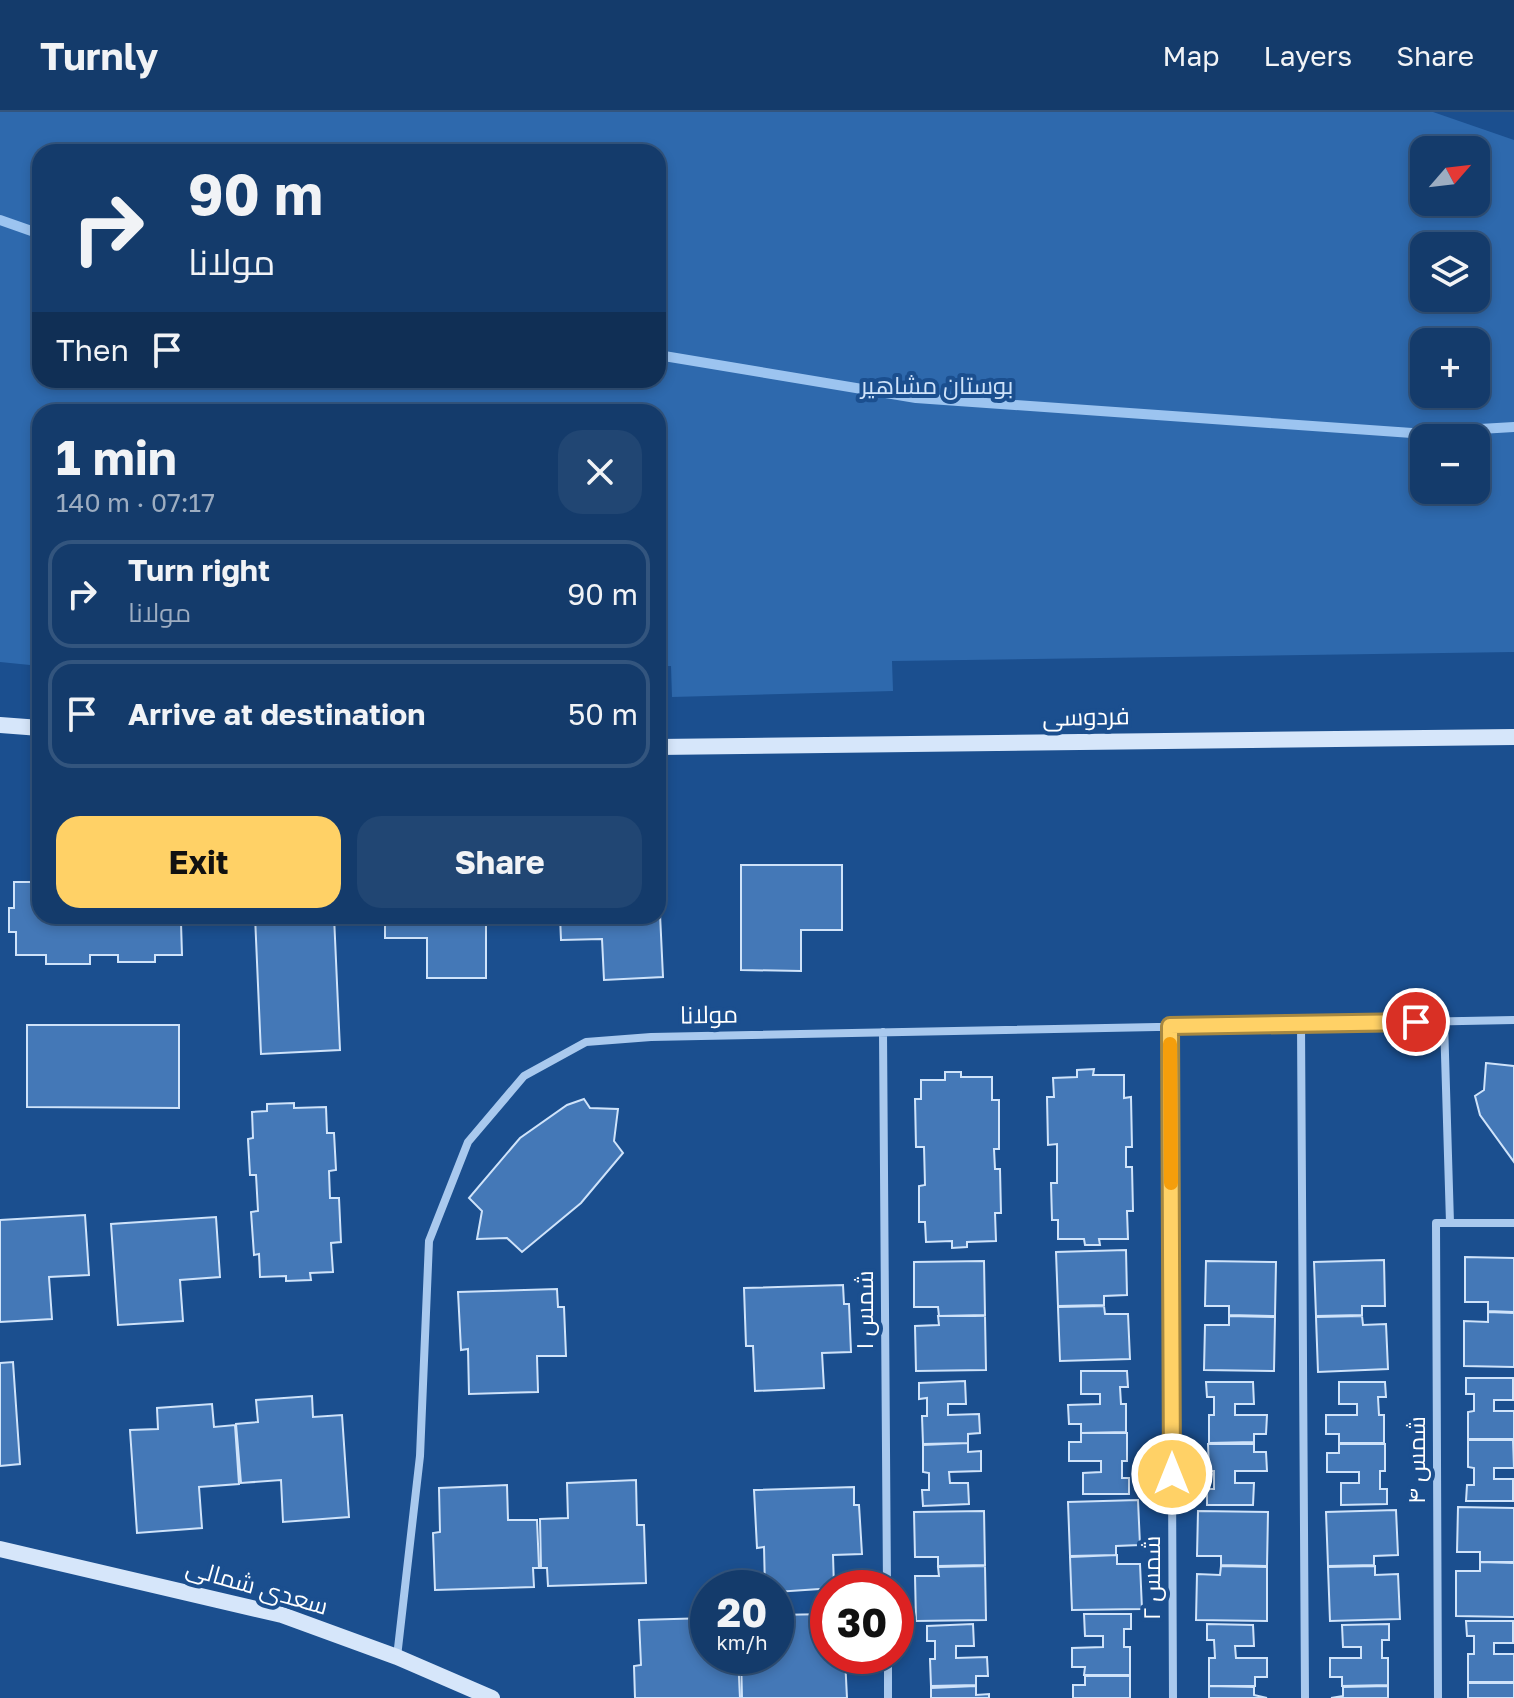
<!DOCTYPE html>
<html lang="en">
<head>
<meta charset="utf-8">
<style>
	:root { --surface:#143b6b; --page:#214673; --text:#f1f3f6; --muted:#9dadc1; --line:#33557e; --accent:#ffd166 }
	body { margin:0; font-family:"Golos Text",Cairo,sans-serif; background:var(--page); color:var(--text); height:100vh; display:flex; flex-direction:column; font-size:30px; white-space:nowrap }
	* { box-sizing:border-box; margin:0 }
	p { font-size:26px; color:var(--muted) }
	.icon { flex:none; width:44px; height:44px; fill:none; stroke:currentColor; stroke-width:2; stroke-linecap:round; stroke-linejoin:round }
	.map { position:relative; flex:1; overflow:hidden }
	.details { position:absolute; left:32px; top:292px; width:634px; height:520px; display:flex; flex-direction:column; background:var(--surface); border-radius:24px; box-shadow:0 4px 12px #0003,0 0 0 2px var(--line) }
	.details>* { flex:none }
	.hud { position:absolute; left:32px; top:32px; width:634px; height:244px; border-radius:24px; box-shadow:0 4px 12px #0003,0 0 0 2px var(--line); background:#143b6b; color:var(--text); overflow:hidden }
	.needle { width:52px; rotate:62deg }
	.fabs { position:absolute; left:1410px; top:24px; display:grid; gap:16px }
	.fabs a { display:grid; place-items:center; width:80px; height:80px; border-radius:16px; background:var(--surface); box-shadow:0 4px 12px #0003,0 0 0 2px var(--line); font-size:40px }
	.speed { position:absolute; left:690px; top:1458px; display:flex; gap:16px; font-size:40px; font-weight:700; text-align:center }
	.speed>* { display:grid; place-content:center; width:104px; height:104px; border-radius:50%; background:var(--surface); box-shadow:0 4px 12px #0003,0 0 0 2px var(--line); line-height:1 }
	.speed small { font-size:20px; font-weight:400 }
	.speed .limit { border:12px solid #d22; background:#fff; color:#111 }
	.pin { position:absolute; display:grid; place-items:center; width:68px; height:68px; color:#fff; margin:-34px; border:4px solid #fff; border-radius:50%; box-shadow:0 2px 8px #0007 }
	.me { position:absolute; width:88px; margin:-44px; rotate:0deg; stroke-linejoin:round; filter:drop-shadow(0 0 6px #0008) }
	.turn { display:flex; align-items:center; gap:28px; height:168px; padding:0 24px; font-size:36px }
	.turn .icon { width:104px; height:104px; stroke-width:2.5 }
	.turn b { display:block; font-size:56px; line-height:68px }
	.then { display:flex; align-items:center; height:76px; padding:0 24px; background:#0003; gap:16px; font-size:30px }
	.round { display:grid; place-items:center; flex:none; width:84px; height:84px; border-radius:24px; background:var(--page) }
	.summary { display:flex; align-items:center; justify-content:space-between; height:136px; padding:0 24px }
	h1 { font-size:48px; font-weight:700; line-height:60px }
	.button { display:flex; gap:16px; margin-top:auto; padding:16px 24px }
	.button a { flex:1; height:92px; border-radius:24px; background:var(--accent); color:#111; font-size:32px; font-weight:700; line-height:92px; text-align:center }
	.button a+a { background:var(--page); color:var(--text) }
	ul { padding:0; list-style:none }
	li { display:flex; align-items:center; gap:24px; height:108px; margin:0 16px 12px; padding:0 8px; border:4px solid var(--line); border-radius:24px }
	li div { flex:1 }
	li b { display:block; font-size:30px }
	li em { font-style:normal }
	header { display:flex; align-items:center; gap:48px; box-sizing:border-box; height:112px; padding:0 40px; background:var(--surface); border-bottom:2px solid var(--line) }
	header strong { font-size:38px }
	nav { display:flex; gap:44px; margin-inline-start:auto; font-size:28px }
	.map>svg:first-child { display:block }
	.green { fill:#2e69ad; fill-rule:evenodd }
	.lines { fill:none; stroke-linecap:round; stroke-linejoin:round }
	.stream { stroke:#9cc4f0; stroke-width:10 }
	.building { fill:#4478b7; stroke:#cfe3fa; stroke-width:2 }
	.street { stroke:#a9c9ee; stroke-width:8 }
	.secondary { stroke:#d6e6fa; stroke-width:16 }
	.route-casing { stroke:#a68842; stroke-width:20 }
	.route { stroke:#ffd166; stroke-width:14 }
	.slow { stroke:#f59e0b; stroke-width:14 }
	.labels { text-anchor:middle; stroke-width:8; stroke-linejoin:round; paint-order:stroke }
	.park-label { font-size:24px; fill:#cfe3fa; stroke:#1b4f8f }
	.street-label { font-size:24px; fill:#fff; stroke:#1b4f8f }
</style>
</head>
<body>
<header>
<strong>Turnly</strong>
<nav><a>Map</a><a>Layers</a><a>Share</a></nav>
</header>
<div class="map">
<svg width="1514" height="1586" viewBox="0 0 1514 1586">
	<rect width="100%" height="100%" fill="#1b4f8f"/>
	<!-- green -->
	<path class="green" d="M0 0H1433L1514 28V540L892 549 893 579 672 585 671 554H658V300H40V554L0 550ZM1424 38H1476V90H1424ZM40 40H658V268H40ZM1424 134H1476V186H1424ZM1424 230H1476V282H1424ZM1424 326H1476V378H1424Z"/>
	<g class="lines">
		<!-- stream -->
		<path class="stream" d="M0 108 40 122
			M658 243 916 286 1412 321 1514 315"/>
	</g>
	<!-- building -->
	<path class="building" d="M741 753H842V818H801V859L741 858Z
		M658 760 663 865 604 868 602 827 561 828 560 804H658Z
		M36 764H40V804H186V811H181L182 843H155V850H118V843H90V852H46V843H16V820H9V796H14V770H37Z
		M255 804H334L340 938 261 942Z
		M385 804H486V866H427V826H385Z
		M27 913H179V996L27 995Z
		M1486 951 1514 954V1050L1480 1003 1475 984 1484 978Z
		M1094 957 1093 963H1124V986L1131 985 1132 1035H1126V1055H1132L1133 1099H1127L1128 1127H1099L1100 1133H1085L1084 1127H1058V1108H1052L1051 1071H1057V1032L1048 1033 1047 985H1054L1053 966 1077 965V958Z
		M945 960H961V965H992V988H999V1037H994L995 1057H1000L1001 1101H995L996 1129 967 1130V1135L952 1136V1129L926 1130 925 1110H919V1074L925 1073 924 1035H916L915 987H921V968H945Z
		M584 987 590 996 618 997 614 1029 623 1041 581 1091 522 1140 507 1126 477 1127 482 1099 469 1086 520 1026 567 993Z
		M294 991V996L326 995 327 1021H334L336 1058 329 1059 330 1086H339L341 1130 331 1131 333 1160 310 1161 311 1168 286 1169V1164L260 1165 259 1142 254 1143 251 1100 258 1099 256 1063H250L248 1027 253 1026 252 1000 267 999V992Z
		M85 1103 89 1163 49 1165 52 1207 0 1210V1108Z
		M216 1105 220 1165 180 1168 183 1209 118 1213 111 1112Z
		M1126 1138 1127 1183 1104 1184V1193L1058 1194 1056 1140Z
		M1465 1145 1514 1146V1200L1488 1199V1190H1465Z
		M1384 1148 1385 1194H1362V1203L1316 1204 1314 1150Z
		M984 1149 985 1203 939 1204 938 1195H914V1150Z
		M1206 1149 1276 1150 1275 1204 1229 1203V1194H1205Z
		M843 1173 844 1192H849L851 1240 822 1241 824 1276 755 1279 753 1234H746L744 1176Z
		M557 1177 558 1195H564L566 1244H537L538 1280 469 1282 468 1237 461 1238 458 1180Z
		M1104 1194 1105 1202H1128L1130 1247 1060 1249 1058 1195Z
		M1488 1200 1514 1201V1255L1464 1254V1209L1488 1210Z
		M938 1204H985L986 1258 916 1259 915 1214 939 1213Z
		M1229 1204 1275 1205 1274 1259 1204 1258 1205 1213H1229Z
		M1362 1204 1363 1213 1386 1212 1388 1257 1318 1260 1316 1205Z
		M13 1250 20 1352 0 1354V1251Z
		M1081 1259H1127L1128 1275H1120L1121 1292H1126V1320L1081 1321V1312H1069L1068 1293 1100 1292V1282H1081Z
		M1466 1266H1513V1288H1494V1299H1514V1327H1468V1300L1474 1299V1282H1466Z
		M965 1269 966 1292H948V1303L979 1302 980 1321 968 1322V1331L923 1332 922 1304H927V1286L919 1287V1271Z
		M1206 1270H1253L1254 1292H1235V1303H1267L1266 1322H1254V1330L1209 1331V1303H1214V1285H1207Z
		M1339 1270H1385L1386 1285H1378L1379 1303H1384V1331H1339V1322H1326V1303H1357V1292H1339Z
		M312 1284 313 1305 342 1303 349 1405 283 1410 281 1368 241 1371 236 1312 258 1310 256 1288Z
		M212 1292 214 1315 235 1313 239 1372 199 1375 202 1416 137 1421 130 1318 158 1317 157 1296Z
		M1081 1321H1127V1349H1122V1366H1129V1382H1083V1361L1101 1360V1349H1069V1330H1081Z
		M1468 1328H1513L1514 1356H1494V1367H1513V1389H1466L1467 1373H1474V1356L1468 1355Z
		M968 1331V1340L981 1339V1359L949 1360 950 1371H968L969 1392 923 1394 922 1378H929V1361L923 1360V1333Z
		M1208 1332H1254V1340H1266L1267 1359H1235V1371H1254L1253 1393H1207V1377H1214V1359H1209Z
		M1339 1332H1385V1359H1380V1377H1387V1392L1341 1393V1371H1359V1360H1327V1341H1339Z
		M636 1368 637 1413H644L646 1471 548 1474 547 1456H541L540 1407 568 1406 567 1371Z
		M507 1373 508 1408H537L539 1456H533L534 1475 435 1478 433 1421 440 1420 439 1376Z
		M854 1375V1393H859L862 1442 833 1443 834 1476 776 1480V1476H765L764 1435 757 1436 754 1378Z
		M1138 1388 1140 1433 1116 1434V1443L1070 1444 1068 1390Z
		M1458 1395 1514 1396V1450H1480V1440H1457Z
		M1396 1398 1398 1443 1374 1444V1453L1328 1454 1326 1400Z
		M984 1399 985 1453 938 1454V1445H915L914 1400Z
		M1198 1399 1268 1400 1267 1454 1221 1453V1444H1197Z
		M1117 1443V1452H1140L1142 1497 1072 1498 1070 1445Z
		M1480 1450 1514 1451V1505L1456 1504V1459H1480Z
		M985 1454 986 1508 916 1509 915 1464H939L938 1455Z
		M1221 1454 1267 1455V1509L1196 1508 1197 1462 1220 1463Z
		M1375 1454V1463L1398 1462 1400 1507 1330 1509 1328 1455Z
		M828 1502V1544L845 1546 847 1586H742L741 1544H776V1503Z
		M1084 1502H1131V1517H1124V1535H1130V1563H1084L1085 1555H1072V1536L1103 1535V1524H1085Z
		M708 1506V1544H738L740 1586H635L634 1554 641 1553 639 1508Z
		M1466 1509H1513V1531H1494V1542H1514V1570H1468V1542H1474V1524H1467Z
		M973 1512 974 1534H956V1546L987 1545 988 1564H976V1573L931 1574 930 1547H935V1529H927V1514Z
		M1207 1512 1253 1513 1254 1534H1235L1236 1546H1267V1565H1255V1574H1209V1546H1215L1214 1528H1207Z
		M1389 1512V1528H1382V1546H1388V1573L1342 1574V1565H1330V1546H1361V1535H1343L1342 1513Z
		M1085 1564H1130V1586H1073V1573H1085Z
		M1468 1571H1514V1586H1468Z
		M976 1574V1583L989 1582V1586H931V1576Z
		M1209 1574 1254 1575V1583L1267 1586H1209Z
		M1388 1574V1586H1331L1343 1584V1575Z"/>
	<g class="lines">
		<!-- street -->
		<path class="street" d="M1444 909 1450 1111
			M1301 912 1305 1586
			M1170 914 1173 1586
			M883 920 887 1476
			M888 1544V1586
			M397 1545 420 1344 429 1129 468 1030 524 964 586 930 651 925 1514 908
			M1438 1586 1436 1111H1514"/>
		<!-- secondary -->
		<path class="secondary" d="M0 613 40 616
			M658 635 1514 625
			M0 1437 282 1503 397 1545 492 1586"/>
	</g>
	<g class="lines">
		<defs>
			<path id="route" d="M1172 1362 1170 914 1416 910"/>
		</defs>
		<!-- route casing -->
		<use href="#route" class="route-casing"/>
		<!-- route -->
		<use href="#route" class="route"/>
		<!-- slow -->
		<path class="slow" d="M1170 932 1171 1071"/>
	</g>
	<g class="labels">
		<!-- park labels -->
		<g class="park-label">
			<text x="937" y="282">بوستان مشاهیر</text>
		</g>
		<!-- street labels -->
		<g class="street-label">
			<text transform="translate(1086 605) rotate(-1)" y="8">فردوسی</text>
			<text transform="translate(709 903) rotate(-1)" y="8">مولانا</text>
			<text transform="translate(865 1198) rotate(-90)" y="8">شمس ۱</text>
			<text transform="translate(1417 1348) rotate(-90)" y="8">شمس ۴</text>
			<text transform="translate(1152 1466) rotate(-90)" y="8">شمس ۲</text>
			<text transform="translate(257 1475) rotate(16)" y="8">سعدی شمالی</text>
		</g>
	</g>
</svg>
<div class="fabs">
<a><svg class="needle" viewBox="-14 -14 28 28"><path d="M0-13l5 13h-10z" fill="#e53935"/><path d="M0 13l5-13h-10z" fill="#9dadc1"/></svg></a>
<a><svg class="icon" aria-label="layers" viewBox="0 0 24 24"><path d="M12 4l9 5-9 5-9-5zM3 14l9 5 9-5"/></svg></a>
<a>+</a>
<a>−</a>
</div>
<div class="speed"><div>20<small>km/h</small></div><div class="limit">30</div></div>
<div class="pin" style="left:1416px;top:910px;background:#d93025"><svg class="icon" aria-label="arrive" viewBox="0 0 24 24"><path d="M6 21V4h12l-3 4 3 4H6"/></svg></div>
<svg class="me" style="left:1172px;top:1362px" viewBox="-20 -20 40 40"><circle r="17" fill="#ffd166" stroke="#fff" stroke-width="3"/><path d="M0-11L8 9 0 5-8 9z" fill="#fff"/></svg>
<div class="hud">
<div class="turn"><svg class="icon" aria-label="right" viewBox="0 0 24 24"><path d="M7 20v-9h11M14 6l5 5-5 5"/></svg><div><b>90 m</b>مولانا</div></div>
<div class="then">Then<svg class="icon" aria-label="arrive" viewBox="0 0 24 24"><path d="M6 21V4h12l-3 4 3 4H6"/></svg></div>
</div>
<section class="details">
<div class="summary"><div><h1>1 min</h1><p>140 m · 07:17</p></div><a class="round"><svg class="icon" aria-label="close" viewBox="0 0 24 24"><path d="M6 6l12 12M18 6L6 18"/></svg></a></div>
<ul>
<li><svg class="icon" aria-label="right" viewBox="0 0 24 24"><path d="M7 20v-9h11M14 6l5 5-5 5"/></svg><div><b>Turn right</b><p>مولانا</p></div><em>90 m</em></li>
<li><svg class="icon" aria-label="arrive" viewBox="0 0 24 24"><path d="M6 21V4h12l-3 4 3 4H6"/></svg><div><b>Arrive at destination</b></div><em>50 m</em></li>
</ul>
<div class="button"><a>Exit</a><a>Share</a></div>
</section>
</div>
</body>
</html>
